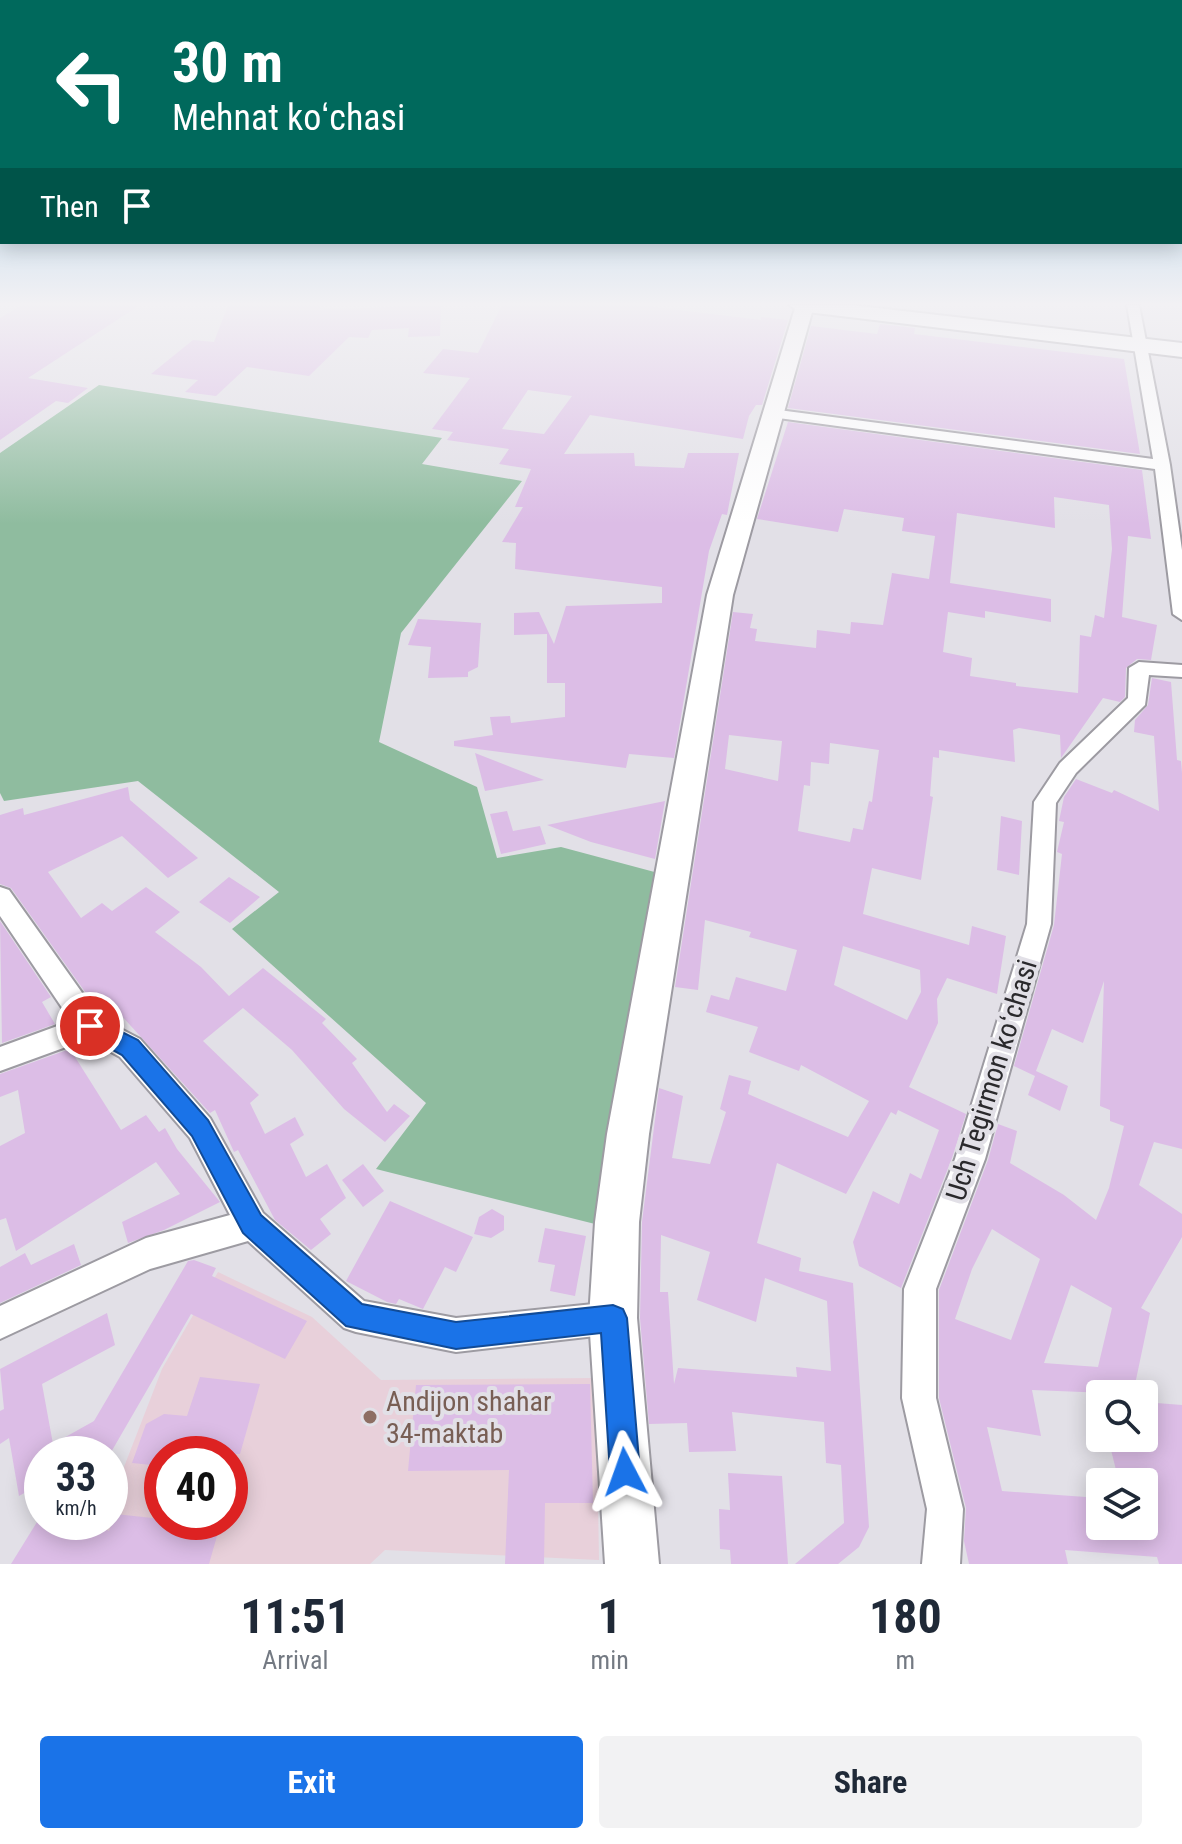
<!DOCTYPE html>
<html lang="en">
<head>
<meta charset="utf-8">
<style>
	:root { --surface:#fff; --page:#f2f2f3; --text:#1f2937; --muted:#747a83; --accent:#1a73e8 }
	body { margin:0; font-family:"Roboto Condensed",sans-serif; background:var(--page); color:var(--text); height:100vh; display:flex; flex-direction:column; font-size:30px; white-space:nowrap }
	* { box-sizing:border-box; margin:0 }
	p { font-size:26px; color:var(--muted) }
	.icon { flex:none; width:44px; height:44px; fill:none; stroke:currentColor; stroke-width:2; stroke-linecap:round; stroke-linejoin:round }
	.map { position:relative; height:1564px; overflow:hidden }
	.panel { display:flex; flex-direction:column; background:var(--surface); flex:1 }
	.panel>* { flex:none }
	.banner { position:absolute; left:0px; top:0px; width:1182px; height:244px; box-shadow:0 4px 20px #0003; background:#00695c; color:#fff; overflow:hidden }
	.fabs { position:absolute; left:1086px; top:1380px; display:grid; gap:16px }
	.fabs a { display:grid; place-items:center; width:72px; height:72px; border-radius:8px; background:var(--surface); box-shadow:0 4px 20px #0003; font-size:40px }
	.speed { position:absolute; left:24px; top:1436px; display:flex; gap:16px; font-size:40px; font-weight:700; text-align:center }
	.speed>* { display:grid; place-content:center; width:104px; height:104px; border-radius:50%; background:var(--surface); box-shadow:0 4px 20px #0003; line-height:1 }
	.speed small { font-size:20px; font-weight:400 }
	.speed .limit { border:12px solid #d22; background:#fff; color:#111 }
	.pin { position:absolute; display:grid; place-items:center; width:68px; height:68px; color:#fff; margin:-34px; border:4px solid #fff; border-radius:50%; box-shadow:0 2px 8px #0007 }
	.me { position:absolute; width:88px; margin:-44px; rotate:356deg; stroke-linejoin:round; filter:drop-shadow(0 0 6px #0008) }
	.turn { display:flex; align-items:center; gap:28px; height:168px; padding:0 40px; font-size:36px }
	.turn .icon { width:104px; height:104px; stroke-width:2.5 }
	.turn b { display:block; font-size:56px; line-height:68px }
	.then { display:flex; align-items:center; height:76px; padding:0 40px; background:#0003; gap:16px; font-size:30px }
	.eta { display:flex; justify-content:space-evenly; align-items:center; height:136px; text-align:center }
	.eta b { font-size:48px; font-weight:700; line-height:56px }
	.action { display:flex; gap:16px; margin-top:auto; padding:16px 40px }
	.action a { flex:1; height:92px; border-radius:8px; background:var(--accent); color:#fff; font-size:32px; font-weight:700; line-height:92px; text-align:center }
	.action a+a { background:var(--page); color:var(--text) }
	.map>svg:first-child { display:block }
	.education { fill:#e8d0da; fill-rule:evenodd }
	.green { fill:#8fbc9f }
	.building { fill:#dcbde6; fill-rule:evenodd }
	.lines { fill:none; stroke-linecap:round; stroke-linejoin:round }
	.street-casing { stroke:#9d9ba2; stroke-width:4 }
	.secondary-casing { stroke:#9d9ba2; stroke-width:4 }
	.primary-casing { stroke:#9d9ba2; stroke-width:4 }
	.street { fill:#fff; fill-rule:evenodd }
	.secondary { fill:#fff; fill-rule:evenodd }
	.primary { fill:#fff; fill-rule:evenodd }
	.route { fill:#1a73e8; stroke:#114b97; stroke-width:2 }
	.education-dot { fill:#8d6e63; stroke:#e2e0e7; stroke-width:3 }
	.labels { text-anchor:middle; stroke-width:8; stroke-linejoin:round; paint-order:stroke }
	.near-street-label { font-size:28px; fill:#2a292c; stroke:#e2e0e7 }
	.near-education-label { font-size:28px; fill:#785e54; stroke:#e2e0e7; text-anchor:start }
</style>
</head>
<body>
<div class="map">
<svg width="1182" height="1564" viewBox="0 0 1182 1564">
	<rect width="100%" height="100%" fill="#e2e0e7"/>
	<!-- education -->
	<path class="education" d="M218 1272 312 1317 381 1380 596 1378 599 1560 385 1550 370 1564H86L103 1522H110V1503L162 1369ZM162 1454H230V1522H162Z"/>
	<!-- green -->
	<path class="green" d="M99 385 442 438 422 464 522 481 401 633 379 742 477 787 497 858 561 847 662 874 595 1224 376 1169 426 1103 232 929 279 892 138 781 4 801 0 793V453Z"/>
	<!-- building -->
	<path class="building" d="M22 305H140L28 378 88 388 68 403 56 401 0 440V318Z
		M228 305H320V310L441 305 440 336 408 337 409 328 372 330 368 338 349 337 309 376 247 367 216 396 185 392 198 380 151 374 193 340 214 342Z
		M502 305H637L761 320V317L788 320 762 405H756L749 416 743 439 590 415 564 454 634 453 635 466 684 468 688 453H739L727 515 722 514 709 551 674 758 629 754 626 768 454 746V741L493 735 490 717 510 716 511 723 565 717V683H547V634L514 635V613L539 612 554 644 566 606 662 603V587L515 569 516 543 502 542 523 507H515L531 469 499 464 509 449 447 440 453 432 432 429 470 378 423 373 443 349 478 353ZM528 390 572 396 544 434 502 429Z
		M880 324 915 328 914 334 1124 359 1140 454 788 408 811 326 877 334Z
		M788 422 1142 470 1151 539 1128 536 1122 617 1157 625 1151 660 1137 659 1126 668 1125 697 1120 702 1103 698 1061 758 1060 735 1019 728 1013 730 1015 762 939 750V758L933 757 930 796 933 797 921 880 872 868 863 914 969 945 972 926 1006 936 997 994 947 978 937 999 938 1023 909 1087 966 1114 952 1158 901 1288 859 1266 853 1242 873 1191 899 1204 910 1173 921 1179 939 1130 898 1110 896 1115 891 1112 846 1194 777 1163 757 1243 801 1258 799 1271 853 1283 869 1527 859 1547 838 1564H795L844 1523 841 1465 826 1463 824 1422 732 1412 736 1451 689 1452 687 1423 649 1424 640 1318 642 1222 659 1088 683 1096 672 1158 710 1164 726 1112 720 1109 729 1075 751 1081 748 1094 848 1137 869 1101 801 1065 799 1071 749 1052 758 1027 706 1012 711 995 729 1000 736 977 786 991 797 950 749 937 751 932 705 920 698 990 675 987 733 612 753 614 750 628 757 629 755 641 816 648 817 630 850 634 851 622 883 625 892 573 929 579 935 536 902 531 904 518 844 509 838 532 757 519ZM1054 497 1109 505 1112 549 1104 618 1095 615 1091 637 1080 635 1078 693 1016 686V683L970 676 972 658 943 652 948 612 985 618V611L1051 622V599L950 583 957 513 1055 528ZM729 735 782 741 778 781 725 769ZM830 743 879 750 872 802 869 801 863 830 853 828 850 842 798 831 804 785 810 786 811 762 829 764ZM843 946 920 970 921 992 907 1020 834 985ZM661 1235 710 1252 697 1300 756 1322 765 1278 827 1301 831 1371 796 1367 797 1377 678 1368 674 1384 668 1292H660Z
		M418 619 481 623 478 667 468 672V677L428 678 431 647 408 645Z
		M1152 678 1171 682 1177 760 1181 761 1182 773V1149L1154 1142 1139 1185 1182 1214V1237L1141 1308 1150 1313 1133 1394 1032 1390 1041 1436 987 1427 1002 1491 1100 1498V1526H1144V1482H1119L1108 1438H1144V1402L1182 1405V1564H1159L1157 1557 1065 1550 1068 1564H969L964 1541 966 1508 939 1398V1290L988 1160 998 1124 1017 1131 1010 1163 1064 1195 1096 1220 1109 1188 1124 1126 1110 1121V1110L1100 1106 1104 981 1083 1043 1052 1029 1036 1071 1068 1086 1060 1111 1028 1095 1035 1076 1014 1066 1054 925 1062 854 1057 852 1064 822 1059 821 1064 797 1076 779 1112 793 1114 790 1159 811 1154 736 1134 732 1135 720 1148 705ZM992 1229 1040 1259 1011 1340 955 1319 972 1269ZM1071 1285 1112 1308 1098 1367 1044 1363Z
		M475 753 544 780 485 791Z
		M128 787 130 800 198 858 168 878 122 836 48 872 81 918 102 903 112 911 146 887 180 912 155 932 201 967 229 996 263 968 326 1019 322 1023 357 1059 352 1063 387 1112 394 1104 410 1116 385 1142 344 1109 292 1050 243 1008 203 1041 259 1095 250 1103 265 1134 295 1117 304 1135 290 1144 306 1177 327 1164 346 1198 320 1219 331 1234 311 1250 275 1220 238 1150 234 1152 215 1110 210 1113 110 1003 98 1010 11 888 0 884V815L23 808 24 815Z
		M665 801 655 859 591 842 547 825Z
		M507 811 513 831 540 826 546 844 501 854 490 814Z
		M1001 816 1022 821 1019 875 997 870Z
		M229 877 260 897 230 923 199 902Z
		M0 921 51 997 42 1002 55 1024 2 1043Z
		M70 1049 121 1130 146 1115 159 1132 165 1128 177 1149 220 1202 164 1230 128 1243 122 1222 180 1194 156 1162 16 1251 6 1218 0 1220V1146L25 1133 18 1090 0 1097V1074Z
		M363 1164 384 1191 363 1207 342 1180Z
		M390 1201 473 1237 456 1272 445 1267 423 1309 399 1299 396 1304 387 1302 346 1281Z
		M492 1209 504 1216V1230L491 1238 474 1234 479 1217Z
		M545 1228 586 1236 575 1296 550 1291 555 1265 538 1262Z
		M74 1244 81 1265 0 1303V1267L25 1253 31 1265Z
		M194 1260 216 1268 212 1276 307 1321 285 1359 191 1314 110 1454H42V1483L19 1496 9 1438 0 1444V1411L4 1409 0 1369 107 1313 115 1345 42 1384 53 1444 94 1421 188 1261Z
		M200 1377 260 1384 240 1454H162V1466L132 1463 146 1424 164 1414 187 1416Z
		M590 1384 593 1503H545L544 1564H505L509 1470 408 1471 416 1385Z
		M728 1473 782 1476 788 1564H731L730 1550 720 1549 719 1509 730 1510Z
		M115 1514 162 1519V1522H221L209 1564H11L37 1522H92L109 1531Z"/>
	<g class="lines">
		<defs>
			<path id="street" d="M1127 305H1139L1170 465 1182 550V620L1173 614 1155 469 771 417 764 413 771 409 1153 459Z
				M1139 662 1182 665V677L1149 675 1145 705 1076 773 1056 803 1051 924 985 1159 936 1289V1398L963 1509 960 1564H922L927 1509 902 1398 904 1289 955 1159 1027 924 1034 802 1060 763 1128 698 1129 668Z
				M0 887 9 890 100 1018 140 1039 210 1118 263 1213 364 1301 456 1318 613 1302 625 1306 629 1318 625 1330 613 1334 456 1352 356 1332 344 1328 248 1241 150 1269 0 1339V1306L146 1238 230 1215 190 1138 120 1057 88 1039 0 1071V1047L71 1021 0 916Z"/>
			<path id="secondary" d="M796 305H814L733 595 649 1134 639 1222 637 1318 659 1564H605L589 1318 595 1222 607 1134 707 595Z"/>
			<path id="primary" d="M789 305H851L1182 343V357L799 311Z"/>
		</defs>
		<!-- street casing -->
		<use href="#street" class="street-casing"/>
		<!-- secondary casing -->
		<use href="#secondary" class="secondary-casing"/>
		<!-- primary casing -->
		<use href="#primary" class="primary-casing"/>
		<!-- street -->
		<use href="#street" class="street"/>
		<!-- secondary -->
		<use href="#secondary" class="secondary"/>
		<!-- primary -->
		<use href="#primary" class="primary"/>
	</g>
	<!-- sky -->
	<linearGradient id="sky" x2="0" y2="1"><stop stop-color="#84bee2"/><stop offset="0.58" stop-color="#f2f1f4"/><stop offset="1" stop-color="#f2f1f4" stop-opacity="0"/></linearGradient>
	<rect width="1182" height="524" fill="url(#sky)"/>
	<!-- route -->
	<path class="route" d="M90 1016 138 1040 208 1120 261 1215 362 1304 456 1322 613 1305 623 1309 627 1318 640 1472 635 1482 625 1487 614 1482 610 1472 601 1333 456 1349 346 1326 243 1233 192 1136 122 1055 82 1033 79 1026 82 1019Z"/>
	<!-- markers -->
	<circle class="education-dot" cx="370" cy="1417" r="8"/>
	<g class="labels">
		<!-- near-street labels -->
		<g class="near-street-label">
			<text transform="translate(991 1080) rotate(-73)" y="10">Uch Tegirmon koʻchasi</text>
		</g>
		<!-- near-education labels -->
		<g class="near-education-label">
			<text x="386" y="1411">Andijon shahar<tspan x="386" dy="32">34-maktab</tspan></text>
		</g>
	</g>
</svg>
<div class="fabs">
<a><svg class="icon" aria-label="search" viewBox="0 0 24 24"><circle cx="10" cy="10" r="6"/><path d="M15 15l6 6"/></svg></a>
<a><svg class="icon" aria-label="layers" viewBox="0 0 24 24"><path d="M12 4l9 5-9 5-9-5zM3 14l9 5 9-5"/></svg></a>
</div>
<div class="speed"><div>33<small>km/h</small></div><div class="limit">40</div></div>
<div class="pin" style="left:90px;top:1026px;background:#d93025"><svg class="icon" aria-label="arrive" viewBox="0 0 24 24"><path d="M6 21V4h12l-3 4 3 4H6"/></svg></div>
<svg class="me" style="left:625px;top:1472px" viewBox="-20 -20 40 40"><path d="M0-17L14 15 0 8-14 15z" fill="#1a73e8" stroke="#fff" stroke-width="4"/></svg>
<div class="banner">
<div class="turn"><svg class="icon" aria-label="left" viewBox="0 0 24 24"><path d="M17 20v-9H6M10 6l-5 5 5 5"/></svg><div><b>30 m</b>Mehnat koʻchasi</div></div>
<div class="then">Then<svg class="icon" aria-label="arrive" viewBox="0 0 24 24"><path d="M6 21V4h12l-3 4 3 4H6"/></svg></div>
</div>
</div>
<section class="panel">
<div class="eta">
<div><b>11:51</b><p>Arrival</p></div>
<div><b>1</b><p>min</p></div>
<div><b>180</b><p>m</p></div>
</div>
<div class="action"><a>Exit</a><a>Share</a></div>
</section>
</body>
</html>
